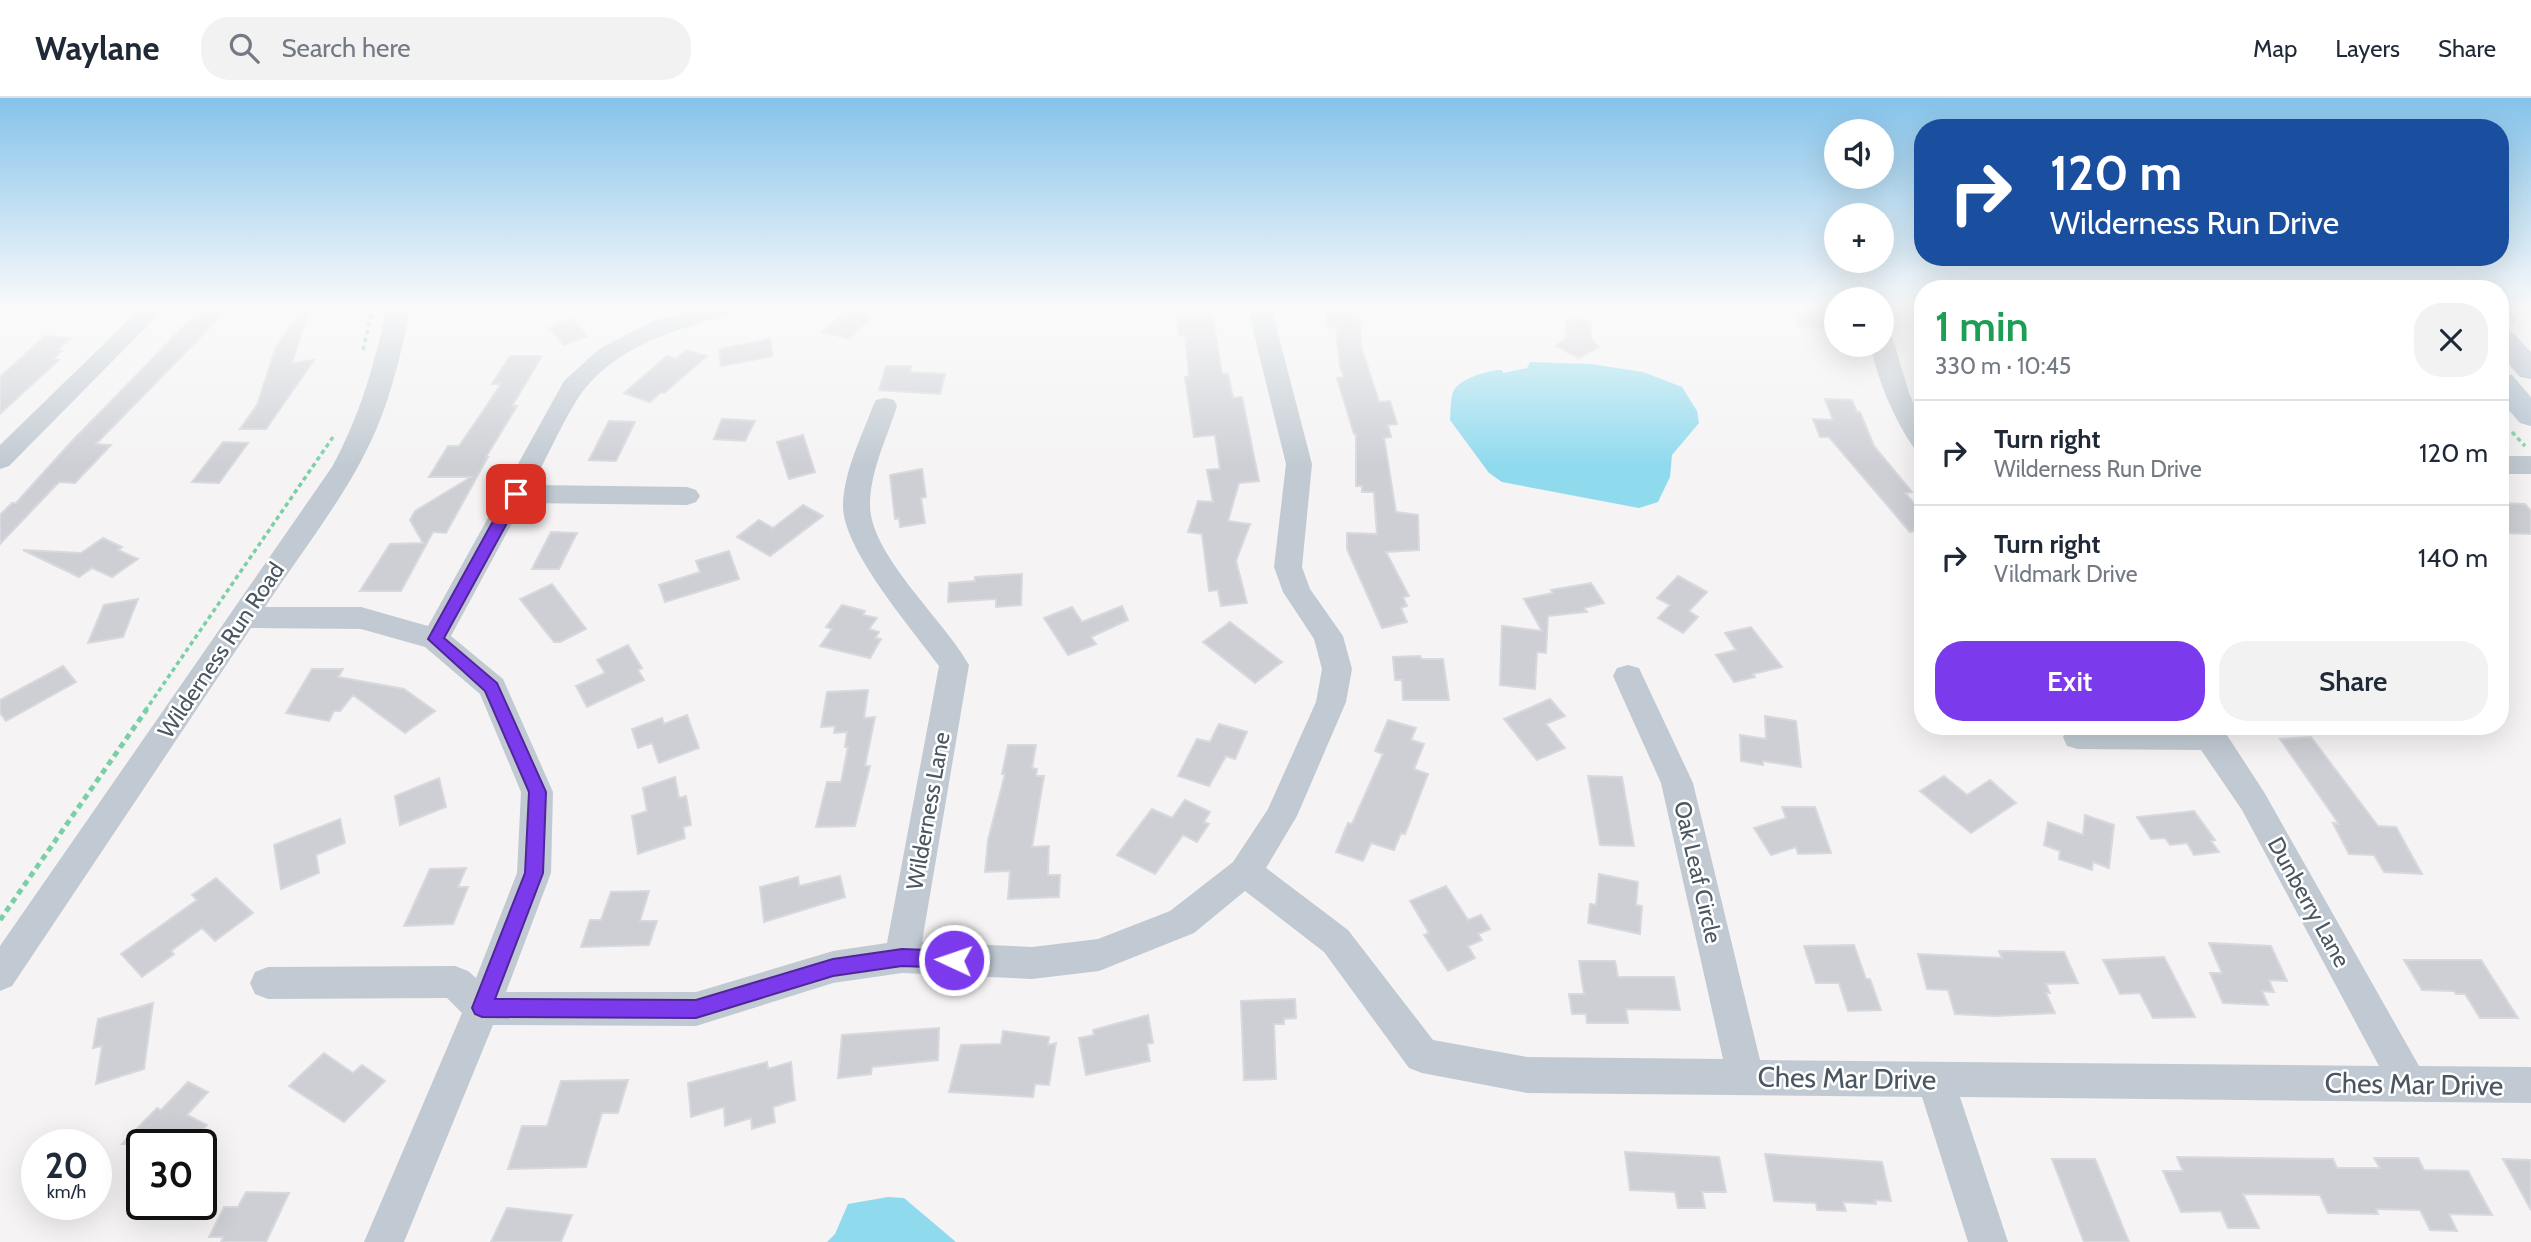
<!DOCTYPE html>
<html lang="en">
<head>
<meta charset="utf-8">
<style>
	:root { --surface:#fff; --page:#f2f2f3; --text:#1f2937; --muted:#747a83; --line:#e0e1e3; --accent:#7c3aed }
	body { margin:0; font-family:Cabin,sans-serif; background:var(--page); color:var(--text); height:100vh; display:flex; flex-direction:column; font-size:26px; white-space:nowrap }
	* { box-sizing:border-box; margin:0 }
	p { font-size:23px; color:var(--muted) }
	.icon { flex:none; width:38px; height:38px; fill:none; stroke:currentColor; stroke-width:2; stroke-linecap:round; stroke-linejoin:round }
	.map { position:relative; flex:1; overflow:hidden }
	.panel { position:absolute; left:1914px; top:182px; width:595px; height:455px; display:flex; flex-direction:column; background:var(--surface); border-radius:28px; box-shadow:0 7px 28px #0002 }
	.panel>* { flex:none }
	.hud { position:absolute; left:1914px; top:21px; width:595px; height:147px; border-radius:28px; box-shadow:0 7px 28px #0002; background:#1a4fa0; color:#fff; overflow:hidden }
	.fabs { position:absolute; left:1824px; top:21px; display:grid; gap:14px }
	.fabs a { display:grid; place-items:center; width:70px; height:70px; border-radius:50%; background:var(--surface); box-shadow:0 7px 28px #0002; font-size:35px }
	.speed { position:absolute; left:21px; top:1031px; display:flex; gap:14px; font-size:35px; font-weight:700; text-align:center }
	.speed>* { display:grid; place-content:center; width:91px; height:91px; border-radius:50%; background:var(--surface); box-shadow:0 7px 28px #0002; line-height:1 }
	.speed small { font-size:18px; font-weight:400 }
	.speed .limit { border:4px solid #111; border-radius:10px; background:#fff; color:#111 }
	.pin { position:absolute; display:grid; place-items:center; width:60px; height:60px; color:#fff; margin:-30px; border-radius:14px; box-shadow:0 4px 10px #0006 }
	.me { position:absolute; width:77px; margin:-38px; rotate:273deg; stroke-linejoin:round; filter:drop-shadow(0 0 5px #0008) }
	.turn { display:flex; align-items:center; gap:24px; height:147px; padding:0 21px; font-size:32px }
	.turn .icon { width:91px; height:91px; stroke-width:2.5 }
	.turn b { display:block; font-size:49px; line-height:60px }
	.round { display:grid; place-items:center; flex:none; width:74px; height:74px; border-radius:28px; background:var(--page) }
	.overview { display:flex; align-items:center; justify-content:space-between; height:119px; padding:0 21px }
	h1 { font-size:42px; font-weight:600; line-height:52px; color:#1e9e55 }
	.primary-button { display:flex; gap:14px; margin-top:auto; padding:14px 21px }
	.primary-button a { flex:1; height:80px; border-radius:28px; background:var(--accent); color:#fff; font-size:28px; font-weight:600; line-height:80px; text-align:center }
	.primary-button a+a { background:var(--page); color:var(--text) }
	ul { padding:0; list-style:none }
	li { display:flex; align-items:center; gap:21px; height:105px; padding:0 21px; border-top:2px solid var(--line) }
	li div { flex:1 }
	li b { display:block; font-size:26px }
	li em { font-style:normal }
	header { display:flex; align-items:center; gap:42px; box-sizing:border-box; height:98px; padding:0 35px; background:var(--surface); border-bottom:2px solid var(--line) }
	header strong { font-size:33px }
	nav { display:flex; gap:38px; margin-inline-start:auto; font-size:24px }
	.search { width:490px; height:63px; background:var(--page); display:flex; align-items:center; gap:18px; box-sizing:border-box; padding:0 24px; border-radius:28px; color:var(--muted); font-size:26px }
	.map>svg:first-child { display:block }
	.water { fill:#90daee }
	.building { fill:#cdcfd5; stroke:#d7d9de; stroke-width:2 }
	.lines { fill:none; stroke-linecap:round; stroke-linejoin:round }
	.path-far1 { stroke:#7ad0a6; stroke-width:3.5; stroke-dasharray:4.5 3.5; stroke-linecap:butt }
	.path { stroke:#7ad0a6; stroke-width:5; stroke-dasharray:6 4.5; stroke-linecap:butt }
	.minor { fill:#c1cad2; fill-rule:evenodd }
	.major { fill:#b3c2d1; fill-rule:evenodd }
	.route { fill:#7c3aed; stroke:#51269a; stroke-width:2 }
	.labels { text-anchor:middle; stroke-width:5; stroke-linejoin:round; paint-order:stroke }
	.street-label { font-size:23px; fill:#4a5661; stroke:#fff }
	.near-street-label { font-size:28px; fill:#4a5661; stroke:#fff }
</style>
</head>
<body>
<header>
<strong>Waylane</strong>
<div class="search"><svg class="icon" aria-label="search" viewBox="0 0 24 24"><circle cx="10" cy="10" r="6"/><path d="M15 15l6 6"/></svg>Search here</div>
<nav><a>Map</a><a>Layers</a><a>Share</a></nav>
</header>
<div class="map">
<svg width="2531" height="1144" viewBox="0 0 2531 1144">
	<rect width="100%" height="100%" fill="#f5f3f3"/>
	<!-- water -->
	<path class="water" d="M1530 264 1591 266 1643 274 1682 289 1697 313 1699 325 1672 357 1670 379 1658 404 1639 410 1502 384 1489 375 1450 322C1451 313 1450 299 1454 292 1461 280 1489 272 1502 272L1503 275 1527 270Z
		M888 1099 904 1100 956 1144H827L835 1136 848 1106Z"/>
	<!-- building -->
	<path class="building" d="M304 208H310L292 265 314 262 266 331H240L257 307 276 249Z
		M850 208H877L866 219 871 220 849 241 822 234Z
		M1794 208H1829L1833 231 1797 228Z
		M1356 210 1360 218 1361 248 1379 304 1390 303 1397 326 1388 327 1391 339 1384 340 1396 414 1418 417 1419 452 1386 454 1409 498 1403 499 1407 508 1401 510 1407 524 1382 530 1347 451V435L1377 436 1374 394H1362V388H1356V336H1354L1337 280 1344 279 1340 269 1336 228 1328 229 1326 212Z
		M200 212 225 214 96 346 111 347 75 385 59 384 0 446V417L12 405H16L72 343Z
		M1212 217 1222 276H1228L1233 300 1242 299 1259 383 1239 385 1228 423 1250 426 1236 463 1247 505 1221 508 1218 492 1209 493 1202 436 1188 434 1198 403 1213 404 1207 372 1220 371 1215 337 1194 339 1185 279H1189L1185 236 1179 237 1177 220Z
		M573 220 587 238 564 247 549 230Z
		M1579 220 1591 224V240L1599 249 1579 260 1556 248 1567 239 1566 223Z
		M45 238 71 240 57 252 62 253 53 261 59 262 0 316V279Z
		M770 241 773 258 721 268 719 251Z
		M686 252 707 258 664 295 661 294 650 304 624 295 667 258 676 261Z
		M510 258H542L512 308H517L486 359H488L446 435 433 434 401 493H360L390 446 423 445 410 422 415 413 471 379H429L448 348H459L483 313 501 286H492Z
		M886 268H911L910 274 945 276 940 296 879 292Z
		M1825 301 1852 302 1857 314H1860L1874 348 1912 394 1905 395 1923 415V430L1910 434 1829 339H1820L1813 321 1833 322Z
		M722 321 755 323 745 343 714 341Z
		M609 323 635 324 616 363 589 362Z
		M803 337 815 374 789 381 777 344Z
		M223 344 248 345 219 385 192 384Z
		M922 371 926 399 921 400 925 425 900 429 899 420 895 421 890 377Z
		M2501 405 2525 406 2531 413V436L2501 435Z
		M803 407 823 418 770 458 737 439 759 422 773 430Z
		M551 434 577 435 559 471H532Z
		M103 440 122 449 118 452 138 461 112 479 92 470 79 479 23 452 81 455Z
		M729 453 739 481 665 504 659 487 700 474 696 463Z
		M1022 476 1021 507 996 509V501L948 504 949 485 975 483V479Z
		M1678 478 1707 494 1689 513 1698 519 1683 535 1658 520 1670 507 1657 500Z
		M1591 485 1604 505 1584 510 1587 514 1548 518 1546 555 1537 554 1535 591 1500 587 1502 528 1542 533 1524 501 1553 495 1551 492Z
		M552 486 586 531 560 544H554L520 501Z
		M138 501 123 539 88 545 104 507Z
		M842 507 865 513 863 517 877 520 869 531 879 534 875 540 881 541 870 560 820 548 832 531 826 529Z
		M1122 508 1128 522 1091 539 1096 546 1068 557 1044 520 1072 509 1082 524Z
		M1230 524 1282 564 1255 585 1203 544Z
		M1751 529 1782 569 1753 576 1755 579 1734 584 1716 557 1736 552 1725 535Z
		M628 547 642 570 638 572 644 582 587 609 576 588 605 575 597 562Z
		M1420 558 1421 561H1443L1449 602H1403L1402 582H1395L1393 559Z
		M63 568 76 584 6 623 0 615V602Z
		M312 571H343L338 579 404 591 435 613 405 635 353 597 340 613H334L329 623 286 615Z
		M868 592 864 620 875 619 865 668H870L855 728 816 729 827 684H841L848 649H845L847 634 834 635 835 628 821 629 827 594Z
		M1550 601 1565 618 1546 626 1565 650 1537 662 1504 621Z
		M687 617 699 650 659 665 652 645 638 650 632 631 662 620 664 626Z
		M1765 618 1796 623 1801 669 1763 663V667L1741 663 1740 637 1766 641Z
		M1388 622 1416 630 1411 642 1424 646 1414 671 1428 676 1405 736 1401 735 1394 752 1371 745 1363 763 1336 754 1348 725 1352 726 1383 656 1375 653Z
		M1219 626 1247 634 1235 661 1226 658 1209 688 1178 678 1197 641 1210 644Z
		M2311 639 2378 728 2396 729 2422 776 2384 774 2374 757 2349 756 2333 725 2339 726 2280 641Z
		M1008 647H1036L1032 670 1037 671 1036 678H1044L1032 749 1049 748 1048 777H1060L1059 799 1008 801 1010 773 985 774 988 742 1005 676H1002Z
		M1588 678 1622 679 1634 748 1600 747Z
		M1944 678 1967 697 1990 682 2016 705 1971 735 1920 693Z
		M675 679 679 700 686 698 691 727 683 729 685 740 638 756 632 718 647 713 643 690Z
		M439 680 446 709 400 727 395 698Z
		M1185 702 1210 714 1204 724 1209 726 1197 744 1183 737 1155 776 1117 757 1152 711 1172 720Z
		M1782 709H1815L1831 755 1798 756 1796 749 1771 757 1754 730 1786 720Z
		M2194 713 2215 742 2211 743 2219 754 2194 757 2187 745 2170 747 2165 740 2151 741 2137 719Z
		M2085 717 2114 727 2109 770 2093 764 2092 772 2059 761 2060 753 2044 747 2048 724 2083 737Z
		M340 721 345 745 316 757 319 775 281 791 274 747Z
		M466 770 458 789H468L453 826 404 828 430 771Z
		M1599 776 1638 784 1636 807 1642 808 1640 836 1588 825 1590 806 1596 807Z
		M840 778 845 799 764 824 760 789 798 779 799 788Z
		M216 780 253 815 215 843 202 830 171 853 174 856 142 879 121 856 197 802 192 797Z
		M1446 788 1468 822 1481 817 1490 831 1478 836 1482 842 1468 848 1475 860 1448 873 1424 837 1429 835 1410 803Z
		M649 793 640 823H657L649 847 581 849 590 822H601L611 794Z
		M2209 845 2271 848 2287 883 2269 882 2274 894 2262 893 2268 907 2223 905 2210 875H2222Z
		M1854 847 1866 881H1870L1881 912 1848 913 1839 885H1816L1804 848Z
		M1999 853 2064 854 2078 885 2046 886 2050 895H2046L2055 915 1995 918 1955 916 1948 892 1927 891 1918 856 2002 860Z
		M2164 859 2180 890 2195 919 2153 920 2140 895 2120 896 2103 862Z
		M2404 862H2481L2518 920H2480L2465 896H2456L2454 893 2422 892Z
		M1579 863H1615L1618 879H1674L1680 912 1626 911 1628 925H1587L1586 916H1572L1569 896H1584Z
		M1295 901 1296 920 1284 921V926H1274L1276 981 1244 982 1241 903Z
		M153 905 144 971 96 986 102 948 93 950 98 921Z
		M1148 917 1153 945 1147 946 1150 963 1086 977 1079 940 1094 937 1093 932Z
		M939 930 938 962 872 969 871 976 838 980 842 937Z
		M1003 933 1049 939 1048 947 1056 945 1049 987 1035 986 1033 999 949 994 961 947 1001 946Z
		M324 955 353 975 362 967 385 983 344 1024 289 988Z
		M767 964 768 971 791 964 795 1002 773 1009 775 1024 752 1031 751 1020 725 1028 724 1009 691 1019 688 985Z
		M628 982 618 1015H602L586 1069 508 1071 522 1028H547L561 983Z
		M188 984 208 994 187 1017 207 1027 192 1043 186 1046H122L157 1010 161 1012Z
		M1625 1054 1719 1059 1726 1094H1702L1705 1110H1678L1675 1094 1630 1092Z
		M1765 1056 1882 1064 1891 1103 1875 1102 1876 1106 1843 1104 1846 1113 1817 1112 1816 1105 1774 1103Z
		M2177 1059 2333 1061 2337 1070H2380L2374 1060H2418L2424 1072 2468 1073 2492 1117 2449 1116 2457 1133 2430 1132 2420 1112 2376 1111 2378 1116 2328 1115 2320 1097 2243 1096 2259 1130H2228L2221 1113 2181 1114 2163 1073H2183Z
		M2052 1061H2095L2129 1144H2084Z
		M2503 1061 2531 1062V1112Z
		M246 1094 289 1095 266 1144H221L223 1139H209L224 1109H238Z
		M507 1110 572 1117 561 1144H491Z"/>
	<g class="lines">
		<!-- path-far1 -->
		<path class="path-far1" d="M2501 209 2514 223
			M363 252 373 208
			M2512 334 2525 348
			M145 613 333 339"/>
		<!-- path -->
		<path class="path" d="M0 822 147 611"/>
		<!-- minor -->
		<path class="minor" d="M143 208H167L9 368 0 371V347Z
			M387 208H411C402 250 393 292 376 332 349 395 303 451 265 509H361L428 528 564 283 599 251 653 223 708 208H746L743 213C686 229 622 243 583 293 566 316 547 360 532 387L687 389 696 392 700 398 696 404 687 407 523 405 451 538 503 581 553 694 551 775 506 894H696L833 853 887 845 939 568C913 532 842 451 843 407 844 373 861 340 873 308L876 302 885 300 894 302 897 308C887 340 870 373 870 407 870 457 945 523 969 567L922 844 1032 849 1098 841 1170 813 1233 764 1268 711 1316 604 1322 571 1314 541 1283 494 1274 469 1286 366 1250 220V208H1274V220L1312 366 1302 469 1310 491 1343 538 1352 571 1346 604 1297 718 1266 770 1348 832 1433 942 1527 959 1723 961 1661 685 1613 578 1617 570 1628 567 1639 570 1693 685 1760 962 2379 968 2242 712 2201 652 2078 651 2067 648 2063 639 2067 630 2073 628H2218L2223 631 2264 694 2419 968 2531 969V1005L1960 999 2008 1144H1968L1922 999 1527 995 1422 975 1409 970 1324 854 1245 793 1194 835 1099 873 1032 881 902 875 833 885 696 928 493 927 404 1144H364L462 915 447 900 268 901 255 896 250 885 255 874 268 869 455 868 468 873 476 880 517 775 521 694 480 596 425 549 361 531 251 530 12 888 0 893V848L332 369C360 318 375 265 387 208Z
			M1881 234 1889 236 1893 241 1909 295 1923 325V352L1914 350C1892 318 1879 284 1870 247H1881Z
			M2501 358H2531V376H2501Z"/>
		<!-- major -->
		<path class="major" d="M2501 230 2511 233 2531 254V281L2520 279 2501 257Z
			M2501 275 2512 277 2531 299V328L2520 325 2501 303Z"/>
	</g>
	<!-- sky -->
	<linearGradient id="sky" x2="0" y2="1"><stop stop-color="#85c3ea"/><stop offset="0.57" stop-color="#fafafa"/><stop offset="1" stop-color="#fafafa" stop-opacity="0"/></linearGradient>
	<rect width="2531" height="368" fill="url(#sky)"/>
	<!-- route -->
	<path class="route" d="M516 391 523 396 444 540 497 585 546 694 543 775 495 901 696 902 833 861 902 851 954 853 960 856 963 862 960 868 954 870 902 868 833 878 696 920 482 919 475 916 472 910 525 775 529 694 485 593 428 541 508 396Z"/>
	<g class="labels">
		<!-- street labels -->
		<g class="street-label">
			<text transform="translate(221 552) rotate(-56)" y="8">Wilderness Run Road</text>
			<text transform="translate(928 713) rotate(-80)" y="8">Wilderness Lane</text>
			<text transform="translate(1698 774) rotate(77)" y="8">Oak Leaf Circle</text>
			<text transform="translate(2309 804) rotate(61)" y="8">Dunberry Lane</text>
		</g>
		<!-- near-street labels -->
		<g class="near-street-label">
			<text transform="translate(1847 980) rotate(1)" y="10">Ches Mar Drive</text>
			<text transform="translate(2414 986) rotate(1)" y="10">Ches Mar Drive</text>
		</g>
	</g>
</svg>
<div class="fabs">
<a><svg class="icon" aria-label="sound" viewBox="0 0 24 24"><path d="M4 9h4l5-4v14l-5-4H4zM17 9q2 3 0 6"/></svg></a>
<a>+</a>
<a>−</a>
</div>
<div class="speed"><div>20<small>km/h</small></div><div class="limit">30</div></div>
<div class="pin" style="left:516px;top:396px;background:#d93025"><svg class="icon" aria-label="arrive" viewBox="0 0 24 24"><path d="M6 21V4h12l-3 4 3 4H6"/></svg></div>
<svg class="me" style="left:954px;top:862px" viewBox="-20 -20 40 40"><circle r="17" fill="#7c3aed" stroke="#fff" stroke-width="3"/><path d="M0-11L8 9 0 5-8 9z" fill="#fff"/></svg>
<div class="hud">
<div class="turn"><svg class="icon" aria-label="right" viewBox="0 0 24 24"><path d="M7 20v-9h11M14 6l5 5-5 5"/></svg><div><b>120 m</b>Wilderness Run Drive</div></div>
</div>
<section class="panel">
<div class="overview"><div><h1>1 min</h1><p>330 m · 10:45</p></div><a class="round"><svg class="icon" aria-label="close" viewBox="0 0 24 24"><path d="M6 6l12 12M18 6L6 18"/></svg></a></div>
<ul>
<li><svg class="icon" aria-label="right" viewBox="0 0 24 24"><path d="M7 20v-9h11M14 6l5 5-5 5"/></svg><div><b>Turn right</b><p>Wilderness Run Drive</p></div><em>120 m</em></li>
<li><svg class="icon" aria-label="right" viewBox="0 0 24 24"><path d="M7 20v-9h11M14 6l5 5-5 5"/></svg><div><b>Turn right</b><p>Vildmark Drive</p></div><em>140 m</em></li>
</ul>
<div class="primary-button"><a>Exit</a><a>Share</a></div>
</section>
</div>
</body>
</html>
